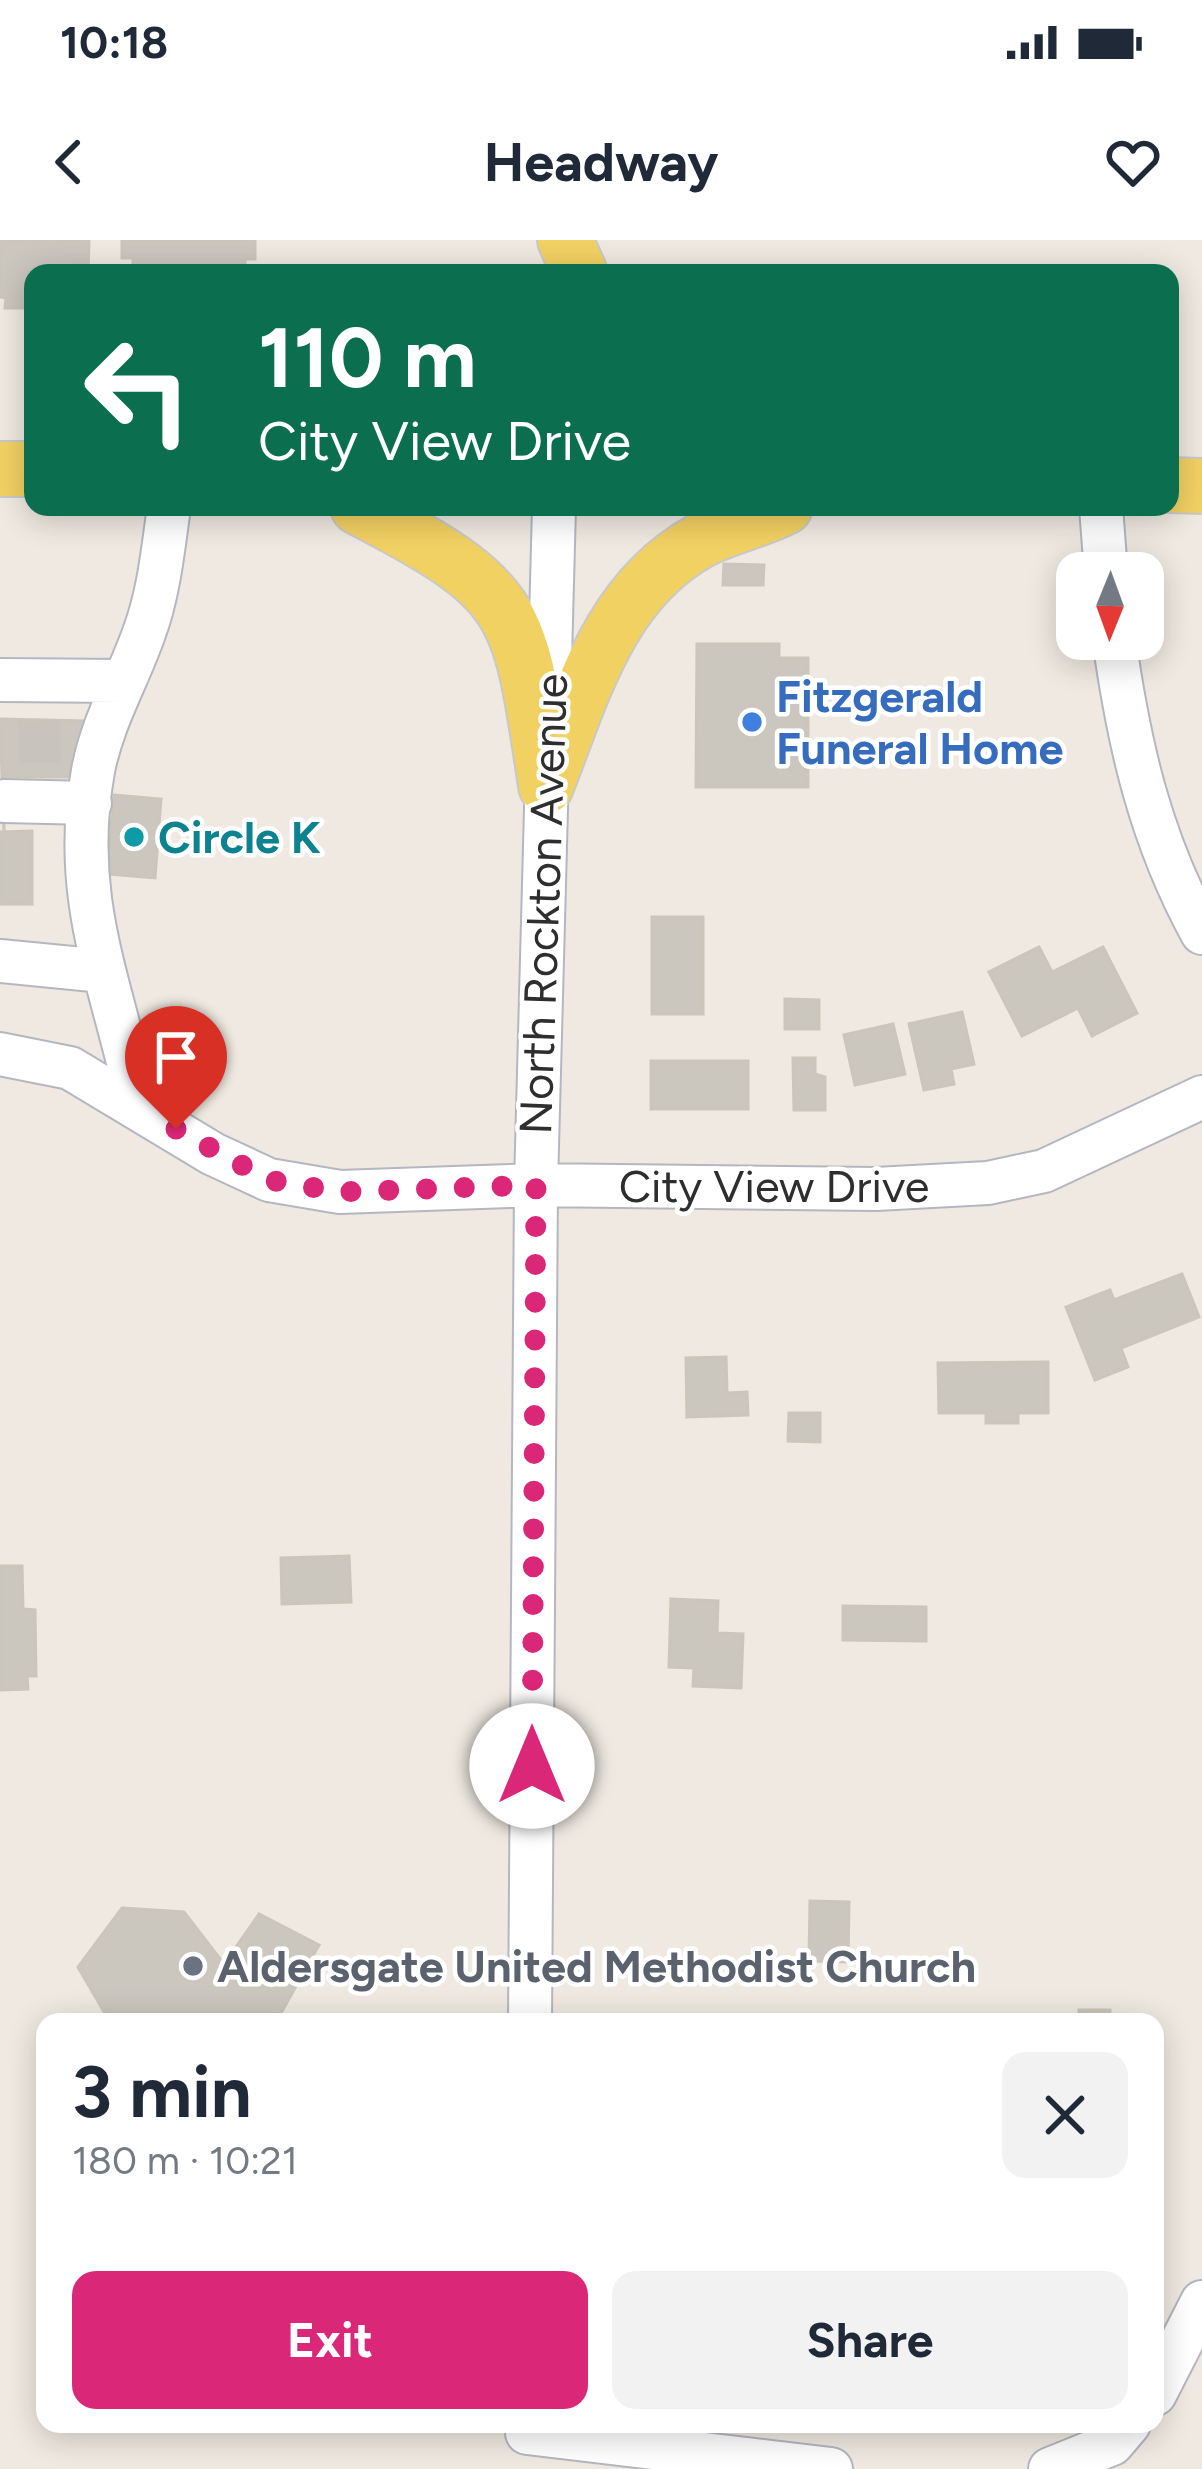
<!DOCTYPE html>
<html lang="en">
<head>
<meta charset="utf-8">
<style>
	:root { --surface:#fff; --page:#f2f2f3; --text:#1f2937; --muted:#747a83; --accent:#db2777 }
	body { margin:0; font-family:Figtree,sans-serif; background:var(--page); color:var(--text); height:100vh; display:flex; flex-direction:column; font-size:45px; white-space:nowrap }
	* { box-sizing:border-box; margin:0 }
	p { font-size:39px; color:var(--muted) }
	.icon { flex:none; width:66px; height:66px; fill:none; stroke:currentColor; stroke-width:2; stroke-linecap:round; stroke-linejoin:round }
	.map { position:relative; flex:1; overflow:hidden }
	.sheet { position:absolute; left:36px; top:1773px; width:1128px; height:420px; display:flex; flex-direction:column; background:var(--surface); border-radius:24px; box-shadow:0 6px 30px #0003 }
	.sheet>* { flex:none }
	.guide { position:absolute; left:24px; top:24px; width:1155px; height:252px; border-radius:24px; box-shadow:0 6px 30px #0003; background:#0b6e4f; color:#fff; overflow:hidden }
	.needle { width:78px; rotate:181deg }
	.fabs { position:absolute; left:1056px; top:312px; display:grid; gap:24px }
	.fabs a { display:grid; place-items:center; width:108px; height:108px; border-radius:24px; background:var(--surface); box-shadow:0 6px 30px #0003; font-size:60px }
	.pin { position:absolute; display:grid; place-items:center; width:102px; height:102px; color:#fff; margin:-123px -51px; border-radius:50% 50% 50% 0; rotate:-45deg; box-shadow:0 0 12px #0007 }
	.pin .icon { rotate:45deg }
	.me { position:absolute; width:132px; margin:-66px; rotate:0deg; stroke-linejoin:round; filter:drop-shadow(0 0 9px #0008) }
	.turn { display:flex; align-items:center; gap:42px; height:252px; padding:0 36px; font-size:54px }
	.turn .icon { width:156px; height:156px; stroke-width:2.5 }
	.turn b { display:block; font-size:84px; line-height:102px }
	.round { display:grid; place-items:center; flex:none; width:126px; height:126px; border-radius:24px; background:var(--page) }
	.headline { display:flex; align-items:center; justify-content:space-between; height:204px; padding:0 36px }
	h1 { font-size:72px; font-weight:700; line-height:90px }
	.primary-button { display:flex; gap:24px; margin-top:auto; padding:24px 36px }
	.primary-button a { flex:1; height:138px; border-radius:24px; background:var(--accent); color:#fff; font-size:48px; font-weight:700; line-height:138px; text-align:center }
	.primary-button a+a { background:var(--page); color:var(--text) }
	.status { display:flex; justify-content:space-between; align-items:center; height:84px; padding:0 60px; background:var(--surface); direction:ltr }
	.status svg { height:33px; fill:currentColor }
	header { display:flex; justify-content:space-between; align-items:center; height:156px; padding:0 36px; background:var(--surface); font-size:54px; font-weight:700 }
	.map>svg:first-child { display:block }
	.building { fill:#cbc7bf; stroke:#cbc5ba; stroke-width:3 }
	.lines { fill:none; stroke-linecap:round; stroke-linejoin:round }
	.minor-tunnel { stroke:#c8c4bd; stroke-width:42; stroke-dasharray:42 21; stroke-linecap:butt }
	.minor-casing { stroke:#b4b7c1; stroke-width:46 }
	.major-casing { stroke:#c9c9c9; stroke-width:58 }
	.minor { stroke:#fff; stroke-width:42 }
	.major { stroke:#f2d163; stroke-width:54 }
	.route { stroke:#db2777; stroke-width:21; stroke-dasharray:0 37.8 }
	.shop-dot { fill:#3f7fe0; stroke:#fff; stroke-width:4.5 }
	.culture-dot { fill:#0f9aa8; stroke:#fff; stroke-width:4.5 }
	.worship-dot { fill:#6b7280; stroke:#fff; stroke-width:4.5 }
	.labels { text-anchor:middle; stroke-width:9; stroke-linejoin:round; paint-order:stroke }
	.shop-label { font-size:45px; font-weight:bold; fill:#366cbe; stroke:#fff; text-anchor:start }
	.culture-label { font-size:45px; font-weight:bold; fill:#0d838f; stroke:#fff; text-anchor:start }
	.street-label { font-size:45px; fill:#2e2e2e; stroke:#fff }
	.worship-label { font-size:45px; font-weight:bold; fill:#5b616d; stroke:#fff; text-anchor:start }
</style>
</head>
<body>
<div class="status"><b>10:18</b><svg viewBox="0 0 49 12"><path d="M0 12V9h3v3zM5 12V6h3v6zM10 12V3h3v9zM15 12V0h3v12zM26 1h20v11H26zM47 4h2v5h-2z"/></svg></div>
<header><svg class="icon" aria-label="back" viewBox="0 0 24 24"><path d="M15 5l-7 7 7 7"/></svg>Headway<svg class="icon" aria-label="heart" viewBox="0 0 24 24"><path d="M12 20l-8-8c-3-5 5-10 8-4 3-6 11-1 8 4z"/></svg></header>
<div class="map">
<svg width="1202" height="2229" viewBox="0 0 1202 2229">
	<rect width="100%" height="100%" fill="#efe9e1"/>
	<!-- building -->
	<path class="building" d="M0 0H89L88 33H33V68H5L6 58 0 57Z
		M122 0H255V19H245V33H133V18H122Z
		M724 324 764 325 763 345H723Z
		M697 404H779V418H808V547H696Z
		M0 479 85 481V537H4V592Z
		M114 555 161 559 155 638 107 634Z
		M32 591V664H0V592Z
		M652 677H703V774H652Z
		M1039 707 1052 732 1103 707 1137 773 1092 796 1078 768 1022 796 989 732Z
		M785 759 819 760V789H785Z
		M962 772 974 824 951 829 954 844 924 850 909 784Z
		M893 784 905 834 855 845 844 795Z
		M793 818H815V834L825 837V870H794Z
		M651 821H748V869H651Z
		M1182 1034 1199 1077 1121 1108 1128 1127 1095 1140 1066 1067 1110 1050 1114 1060Z
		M726 1117 727 1153 747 1152 748 1175 687 1177 686 1118Z
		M1048 1122V1173H1018V1183H986V1173H939L938 1123Z
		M789 1173H820V1202L788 1201Z
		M349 1316 351 1362 282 1364 281 1318Z
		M0 1326H22L23 1369 35 1370 36 1436H27L28 1449 0 1450Z
		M671 1359 718 1361 717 1393 743 1394 741 1448 693 1446 694 1428 669 1427Z
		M843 1366 926 1367V1401L843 1400Z
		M810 1661 849 1662 848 1722 809 1721Z
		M122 1668 184 1672 224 1724 259 1674 319 1705 276 1782H110L78 1727Z
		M1079 1770H1110V1782H1079Z
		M279 1778 348 1779V1782H276Z"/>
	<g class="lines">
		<!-- minor-tunnel -->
		<path class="minor-tunnel" d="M39 481 40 537"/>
		<defs>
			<path id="minor" d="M1101 267 1106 333
				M1114 399C1129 505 1150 598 1202 693
				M0 440 122 441
				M4 561 90 563
				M0 721 103 731
				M0 814 70 828 213 914 269 940 340 952 536 945 876 949 988 943 1044 931 1202 857
				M138 864C112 743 70 659 93 531 102 482 128 439 144 393 159 353 163 309 169 267
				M530 1782 536 945 554 267
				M1155 2154 1202 2062
				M527 2193 831 2229
				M1050 2229 1112 2204 1129 2184"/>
			<path id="major" d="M565 0 580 33
				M0 229H33
				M1170 245 1202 246
				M358 267C522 352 519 367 546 545
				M546 546C582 455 608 352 700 301 726 287 758 281 785 267"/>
		</defs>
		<!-- minor casing -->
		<use href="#minor" class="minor-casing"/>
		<!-- major casing -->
		<use href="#major" class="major-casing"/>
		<!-- minor -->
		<use href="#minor" class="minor"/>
		<!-- major -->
		<use href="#major" class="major"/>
	</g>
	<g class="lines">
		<!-- route -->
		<path class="route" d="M176 889 269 940 340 952 536 945 532 1526"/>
	</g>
	<!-- markers -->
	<circle class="shop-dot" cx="752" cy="482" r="12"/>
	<circle class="culture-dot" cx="134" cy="597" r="12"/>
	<circle class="worship-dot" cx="193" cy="1726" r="12"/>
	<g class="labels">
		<!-- shop labels -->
		<g class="shop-label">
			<text x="776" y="472">Fitzgerald<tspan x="776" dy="52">Funeral Home</tspan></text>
		</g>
		<!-- culture labels -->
		<g class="culture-label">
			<text x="158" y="613">Circle K</text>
		</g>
		<!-- street labels -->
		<g class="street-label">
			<text transform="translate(543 664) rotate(-88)" y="16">North Rockton Avenue</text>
			<text x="774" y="962">City View Drive</text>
		</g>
		<!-- worship labels -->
		<g class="worship-label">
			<text x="217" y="1742">Aldersgate United Methodist Church</text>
		</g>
	</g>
</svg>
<div class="fabs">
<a><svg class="needle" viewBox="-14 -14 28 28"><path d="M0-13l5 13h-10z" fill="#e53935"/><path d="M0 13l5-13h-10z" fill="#747a83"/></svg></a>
</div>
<div class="pin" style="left:176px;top:889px;background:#d93025"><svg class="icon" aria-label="arrive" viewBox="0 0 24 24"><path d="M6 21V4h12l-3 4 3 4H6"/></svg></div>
<svg class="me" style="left:532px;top:1526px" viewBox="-20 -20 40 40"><circle r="19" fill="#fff"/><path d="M0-13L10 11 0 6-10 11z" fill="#db2777"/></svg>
<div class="guide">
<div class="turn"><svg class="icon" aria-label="left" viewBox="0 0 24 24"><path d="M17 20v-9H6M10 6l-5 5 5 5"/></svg><div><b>110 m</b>City View Drive</div></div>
</div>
<section class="sheet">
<div class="headline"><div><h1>3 min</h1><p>180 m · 10:21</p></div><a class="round"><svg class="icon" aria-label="close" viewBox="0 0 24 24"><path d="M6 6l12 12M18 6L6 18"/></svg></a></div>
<div class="primary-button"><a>Exit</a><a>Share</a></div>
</section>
</div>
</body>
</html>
